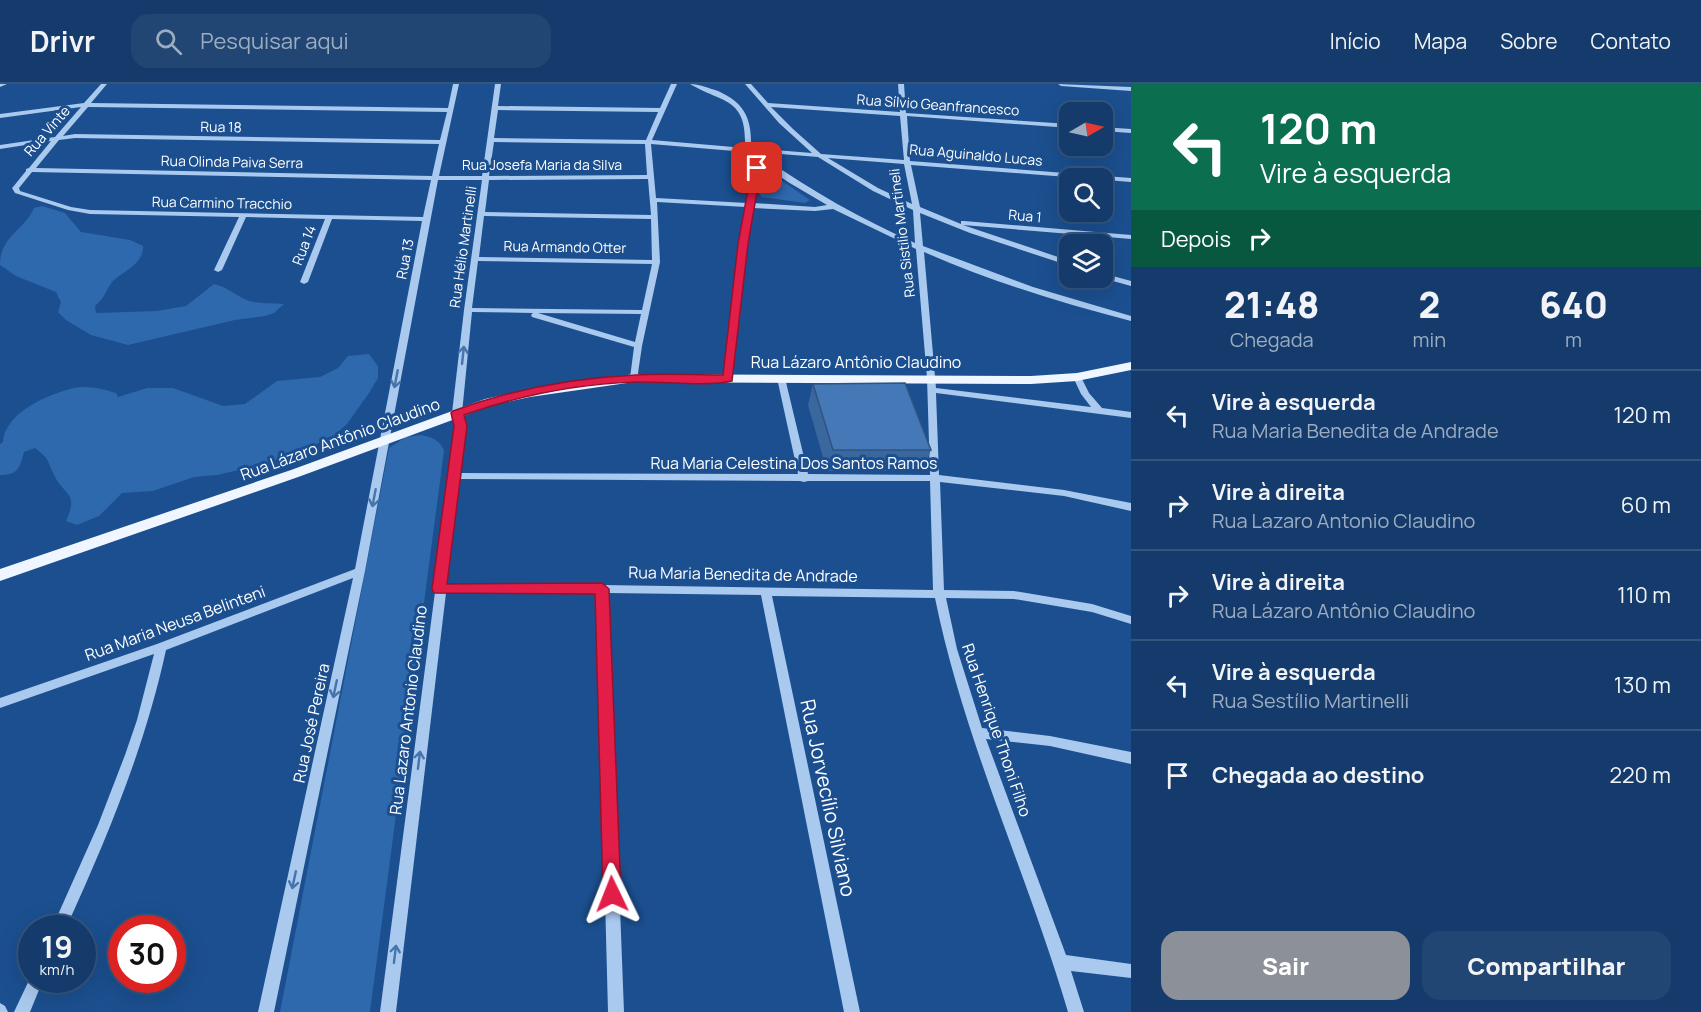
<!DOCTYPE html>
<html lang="pt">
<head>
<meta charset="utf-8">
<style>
	:root { --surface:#143b6b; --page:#214673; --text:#f1f3f6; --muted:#9dadc1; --line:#33557e; --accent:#8c9099 }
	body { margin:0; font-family:Manrope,sans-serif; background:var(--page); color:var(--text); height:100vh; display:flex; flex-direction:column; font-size:22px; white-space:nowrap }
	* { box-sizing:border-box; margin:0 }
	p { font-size:20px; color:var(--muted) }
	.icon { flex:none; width:33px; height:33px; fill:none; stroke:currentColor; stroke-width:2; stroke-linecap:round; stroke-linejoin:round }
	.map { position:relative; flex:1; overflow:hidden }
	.side { display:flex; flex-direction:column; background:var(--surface); width:570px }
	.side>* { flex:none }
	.hud { background:#0b6e4f; color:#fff; overflow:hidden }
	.needle { width:39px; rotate:81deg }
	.fabs { position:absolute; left:1059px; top:18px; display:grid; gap:12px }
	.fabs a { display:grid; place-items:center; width:54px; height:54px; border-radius:12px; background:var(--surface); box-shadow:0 6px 24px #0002,0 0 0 2px var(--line); font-size:30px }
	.speed { position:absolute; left:18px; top:831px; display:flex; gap:12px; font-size:30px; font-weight:700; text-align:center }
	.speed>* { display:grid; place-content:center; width:78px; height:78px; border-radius:50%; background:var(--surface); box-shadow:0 6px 24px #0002,0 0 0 2px var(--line); line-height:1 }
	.speed small { font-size:15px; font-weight:400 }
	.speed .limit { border:9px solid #d22; background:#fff; color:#111 }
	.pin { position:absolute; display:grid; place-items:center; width:51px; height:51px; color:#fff; margin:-26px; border-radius:12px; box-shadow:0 3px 9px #0006 }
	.me { position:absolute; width:66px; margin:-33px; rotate:358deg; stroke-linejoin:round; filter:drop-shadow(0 0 4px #0008) }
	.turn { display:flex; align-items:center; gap:21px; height:126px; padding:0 30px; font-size:27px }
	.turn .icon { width:78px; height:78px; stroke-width:2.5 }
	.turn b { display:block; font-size:42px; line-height:51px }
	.then { display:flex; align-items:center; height:57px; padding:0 30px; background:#0003; gap:12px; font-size:22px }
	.eta { display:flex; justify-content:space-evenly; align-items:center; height:102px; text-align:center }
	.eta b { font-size:36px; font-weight:800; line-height:42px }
	.button { display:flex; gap:12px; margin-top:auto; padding:12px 30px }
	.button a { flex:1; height:69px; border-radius:18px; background:var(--accent); color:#fff; font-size:24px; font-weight:800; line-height:69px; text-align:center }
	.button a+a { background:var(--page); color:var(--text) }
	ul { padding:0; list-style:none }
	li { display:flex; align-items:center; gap:18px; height:90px; padding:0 30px; border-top:2px solid var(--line) }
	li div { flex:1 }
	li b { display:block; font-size:22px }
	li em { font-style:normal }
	header { display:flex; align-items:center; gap:36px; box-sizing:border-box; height:84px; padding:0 30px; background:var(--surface); border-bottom:2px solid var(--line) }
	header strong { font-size:28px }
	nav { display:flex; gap:33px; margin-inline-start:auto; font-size:21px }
	.search { width:420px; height:54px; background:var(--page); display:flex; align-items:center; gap:15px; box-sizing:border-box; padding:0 21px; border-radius:18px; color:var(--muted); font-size:22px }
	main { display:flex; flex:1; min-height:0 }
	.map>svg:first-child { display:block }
	.green { fill:#2e69ad }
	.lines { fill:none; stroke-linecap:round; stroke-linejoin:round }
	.minor { fill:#a9c9ee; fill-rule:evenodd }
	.major { fill:#f0f6ff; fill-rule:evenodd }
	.wall { fill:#3a679d }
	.building { fill:#4478b7; stroke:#305480; stroke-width:1.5 }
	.oneway { stroke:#4674ac }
	.route { fill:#e11d48; stroke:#92132f; stroke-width:1.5 }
	.labels { text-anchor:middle; stroke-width:6; stroke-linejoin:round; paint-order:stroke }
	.far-street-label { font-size:14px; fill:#fff; stroke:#1b4f8f }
	.street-label { font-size:16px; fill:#fff; stroke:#1b4f8f }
	.near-street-label { font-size:20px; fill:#fff; stroke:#1b4f8f }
</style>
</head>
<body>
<header>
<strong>Drivr</strong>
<div class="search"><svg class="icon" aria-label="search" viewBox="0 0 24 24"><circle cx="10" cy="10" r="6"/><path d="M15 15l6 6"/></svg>Pesquisar aqui</div>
<nav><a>Início</a><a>Mapa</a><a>Sobre</a><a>Contato</a></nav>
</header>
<main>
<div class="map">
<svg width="1131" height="928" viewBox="0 0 1131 928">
	<rect width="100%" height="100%" fill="#1b4f8f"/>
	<!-- green -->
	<path class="green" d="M763 90H772L810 116 805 119 762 113 757 107 759 92Z
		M42 122 65 129 81 148 130 156 143 162C144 179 126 186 114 196 106 204 107 212 95 222L96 229 157 227 186 222 214 200C228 203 236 212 249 217 260 220 273 219 284 220L274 229 265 232 235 236 128 261 91 251 66 236 58 228 61 218 56 208 16 192 0 181C0 152 24 147 34 124Z
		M369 270 378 282V294L369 309 347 340 332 353 291 371 265 380 217 391 194 393 153 407 122 409 99 432 77 441 66 437C79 408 65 413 54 391 46 374 50 376 35 364L24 368C20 384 18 391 0 391V360L3 358C5 328 49 310 74 304 88 301 103 305 116 309L118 313 147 304H173L223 322 245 320 277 297 320 293 338 284 348 272Z
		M421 351C431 353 441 356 444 367L370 928H280L389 364 406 353Z"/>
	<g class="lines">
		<!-- minor -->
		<path class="minor" d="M0 0H7L0 3Z
			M101 0H107L91 19 448 24 453 0H459L439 92H482L495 0H501L498 22 660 24 671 0H677L652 56 745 64C747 13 724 20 690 0 700 0 708 4 718 7 745 19 752 35 751 64L812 69 779 39 745 0H751L768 19 900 28 898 0H904L906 29 1070 40V44L907 32 910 77 1131 94V98L911 81 920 123 961 140V137H964L1131 151V155L963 141 1070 177V182L970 149 920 129 923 162 1033 203 1131 232V237C1061 219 990 197 924 168L936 304 1091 323 1081 310 1073 293 1077 290 1080 291 1089 309 1102 324 1131 328V334L936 309 939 391 1064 406 1131 419V427L1064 412 940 398 944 506 1014 507 1092 520 1131 532V540L1092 528 1014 515 946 514 957 565 982 644 1050 652 1131 668V680L1050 662 986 655 1066 871 1131 880V894L1071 887 1084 928H1068C1027 789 964 657 935 514L772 512 860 928H844L761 511 608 509 624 928H608L597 509H446L396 928H380L435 508 434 505 436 502 456 342 452 329 464 226 482 96H438L365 487 274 928H258L353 494 166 566C145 663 107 754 66 844H52L98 741 125 671 137 636 154 570 0 624V614L157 560 355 485 422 137 332 135 308 198 304 200 300 198 325 135 246 133 222 186 218 188 214 186 239 133 90 130 68 126 15 109 12 104 13 103 26 87V85L29 84 51 57 0 65V61L55 53 81 23 0 34V30L84 19ZM88 23 447 28 440 56 75 50 63 52ZM771 23 900 32 904 76 821 70 793 45ZM498 26 658 28 646 56 494 54ZM75 54 439 60 432 92 36 84 59 56ZM494 58 645 60 647 91 489 92ZM651 60 746 68 761 78 754 84 747 119 656 114ZM756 68 818 73 873 107 913 126 915 159C859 134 806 104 756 68ZM828 74 904 80 912 120 878 104ZM765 82 788 98 827 121 815 123 754 119 760 85ZM32 88 431 96 423 133 90 126 71 123 20 107 19 104ZM648 95 651 131 485 128 489 96ZM657 118 746 123 739 160 724 294 728 297 732 294 747 160 753 124 815 127 833 125 916 165 927 294 930 391 808 390 785 294 781 291 777 294 798 390 460 389 466 342 462 329 472 228 533 229 531 231 532 233 634 263 630 294 634 297 637 296 642 262 660 178ZM484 132 651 135 652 176 479 173ZM478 177 652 180 642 226 472 224ZM538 229 641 230 635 258ZM459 395 800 397 804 398 808 397H930L933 506 602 501H447Z
			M1058 0 1131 3V7L1061 2Z
			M1102 43 1131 45V49L1102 47Z
			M1102 189 1131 197V202L1102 194Z
			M32 890V896H43L30 928H14Z
			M0 919 5 922 8 928H0Z"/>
		<!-- major -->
		<path class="major" d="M1131 278V286L1077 297 1031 300 634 298 530 313 493 321 301 392 0 497V485L291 386 485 315 530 305 634 290 1031 292 1077 289Z"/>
	</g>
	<!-- wall -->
	<path class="wall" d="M813 300 931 366 923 387H827L808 321Z"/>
	<!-- building -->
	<path class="building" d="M905 299 931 366H833L813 300Z"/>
	<!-- one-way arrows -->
	<defs><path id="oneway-shaft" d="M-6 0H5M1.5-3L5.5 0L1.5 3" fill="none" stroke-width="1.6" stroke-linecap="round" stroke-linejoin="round" transform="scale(1.5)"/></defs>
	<g class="oneway">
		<use href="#oneway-shaft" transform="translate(463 271) rotate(-84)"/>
		<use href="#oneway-shaft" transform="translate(396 295) rotate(101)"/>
		<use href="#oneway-shaft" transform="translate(374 414) rotate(101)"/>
		<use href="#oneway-shaft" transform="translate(335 605) rotate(102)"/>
		<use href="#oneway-shaft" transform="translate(419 676) rotate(-83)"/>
		<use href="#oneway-shaft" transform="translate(294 796) rotate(102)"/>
		<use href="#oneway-shaft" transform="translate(395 870) rotate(-83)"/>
	</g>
	<!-- route -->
	<path class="route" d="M757 81 761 84 748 160 732 297C705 303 664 297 635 298 578 300 517 312 464 331L467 342 447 500 602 499 609 505 621 810 618 817 612 819 605 817 603 810 595 510 434 509 432 505 454 342 451 329 453 327C510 306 574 294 635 291 664 289 693 291 723 291L738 160 752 84Z"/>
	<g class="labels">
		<!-- far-street labels -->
		<g class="far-street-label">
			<text transform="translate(938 21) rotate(4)" y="5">Rua Sílvio Geanfrancesco</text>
			<text transform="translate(221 43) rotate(1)" y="5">Rua 18</text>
			<text transform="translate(47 47) rotate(-49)" y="5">Rua Vinte</text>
			<text transform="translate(976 71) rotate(5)" y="5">Rua Aguinaldo Lucas</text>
			<text transform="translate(232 78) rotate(1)" y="5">Rua Olinda Paiva Serra</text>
			<text x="542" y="86">Rua Josefa Maria da Silva</text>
			<text transform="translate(222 119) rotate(1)" y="5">Rua Carmino Tracchio</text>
			<text transform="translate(1025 132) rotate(5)" y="5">Rua 1</text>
			<text transform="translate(902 149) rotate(-97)" y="5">Rua Sistilio Martineli</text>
			<text transform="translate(304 161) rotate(-69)" y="5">Rua 14</text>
			<text transform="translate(463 163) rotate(-82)" y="5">Rua Hélio Martinelli</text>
			<text transform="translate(565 163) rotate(1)" y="5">Rua Armando Otter</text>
			<text transform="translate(405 175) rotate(-79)" y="5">Rua 13</text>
		</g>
		<!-- street labels -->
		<g class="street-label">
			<text x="856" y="284">Rua Lázaro Antônio Claudino</text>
			<text transform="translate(340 355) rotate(-20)" y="6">Rua Lázaro Antônio Claudino</text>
			<text x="794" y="385">Rua Maria Celestina Dos Santos Ramos</text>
			<text transform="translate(743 490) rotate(1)" y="6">Rua Maria Benedita de Andrade</text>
			<text transform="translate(175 539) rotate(-20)" y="6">Rua Maria Neusa Belinteni</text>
			<text transform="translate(408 626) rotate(-83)" y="6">Rua Lazaro Antonio Claudino</text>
			<text transform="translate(311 639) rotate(-78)" y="6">Rua José Pereira</text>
			<text transform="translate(997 646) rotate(71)" y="6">Rua Henrique Thoni Filho</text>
		</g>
		<!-- near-street labels -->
		<g class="near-street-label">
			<text transform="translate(828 714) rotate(78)" y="7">Rua Jorvecílio Silviano</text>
		</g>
	</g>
</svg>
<div class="fabs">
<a><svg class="needle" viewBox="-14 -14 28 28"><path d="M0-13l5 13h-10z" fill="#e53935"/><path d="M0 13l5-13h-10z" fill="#9dadc1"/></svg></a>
<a><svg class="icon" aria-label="search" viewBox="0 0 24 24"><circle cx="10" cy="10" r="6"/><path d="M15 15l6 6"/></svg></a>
<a><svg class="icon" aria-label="layers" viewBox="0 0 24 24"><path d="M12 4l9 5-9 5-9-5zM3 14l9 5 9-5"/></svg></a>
</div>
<div class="speed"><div>19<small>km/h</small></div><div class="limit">30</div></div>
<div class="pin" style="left:757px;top:84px;background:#d93025"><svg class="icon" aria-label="arrive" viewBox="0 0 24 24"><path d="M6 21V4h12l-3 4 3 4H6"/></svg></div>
<svg class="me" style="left:612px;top:810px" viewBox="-20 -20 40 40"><path d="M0-17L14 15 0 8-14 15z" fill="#e11d48" stroke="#fff" stroke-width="4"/></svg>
</div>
<section class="side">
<div class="hud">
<div class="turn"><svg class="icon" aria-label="left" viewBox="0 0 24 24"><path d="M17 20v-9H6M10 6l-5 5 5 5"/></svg><div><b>120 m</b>Vire à esquerda</div></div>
<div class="then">Depois<svg class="icon" aria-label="right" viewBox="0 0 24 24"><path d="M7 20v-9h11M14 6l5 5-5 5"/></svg></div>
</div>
<div class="eta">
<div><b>21:48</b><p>Chegada</p></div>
<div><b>2</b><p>min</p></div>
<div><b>640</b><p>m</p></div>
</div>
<ul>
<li><svg class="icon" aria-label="left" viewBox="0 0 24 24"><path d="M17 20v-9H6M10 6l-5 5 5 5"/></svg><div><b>Vire à esquerda</b><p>Rua Maria Benedita de Andrade</p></div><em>120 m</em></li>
<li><svg class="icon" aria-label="right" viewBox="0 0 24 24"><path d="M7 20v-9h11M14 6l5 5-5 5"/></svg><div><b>Vire à direita</b><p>Rua Lazaro Antonio Claudino</p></div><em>60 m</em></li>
<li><svg class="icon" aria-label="right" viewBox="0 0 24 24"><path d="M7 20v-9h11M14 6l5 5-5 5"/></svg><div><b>Vire à direita</b><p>Rua Lázaro Antônio Claudino</p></div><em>110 m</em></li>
<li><svg class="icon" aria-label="left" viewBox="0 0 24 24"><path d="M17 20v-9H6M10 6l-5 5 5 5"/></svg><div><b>Vire à esquerda</b><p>Rua Sestílio Martinelli</p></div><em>130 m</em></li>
<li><svg class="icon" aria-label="arrive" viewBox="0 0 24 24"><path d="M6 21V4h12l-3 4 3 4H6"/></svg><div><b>Chegada ao destino</b></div><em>220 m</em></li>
</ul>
<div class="button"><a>Sair</a><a>Compartilhar</a></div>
</section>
</main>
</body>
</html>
